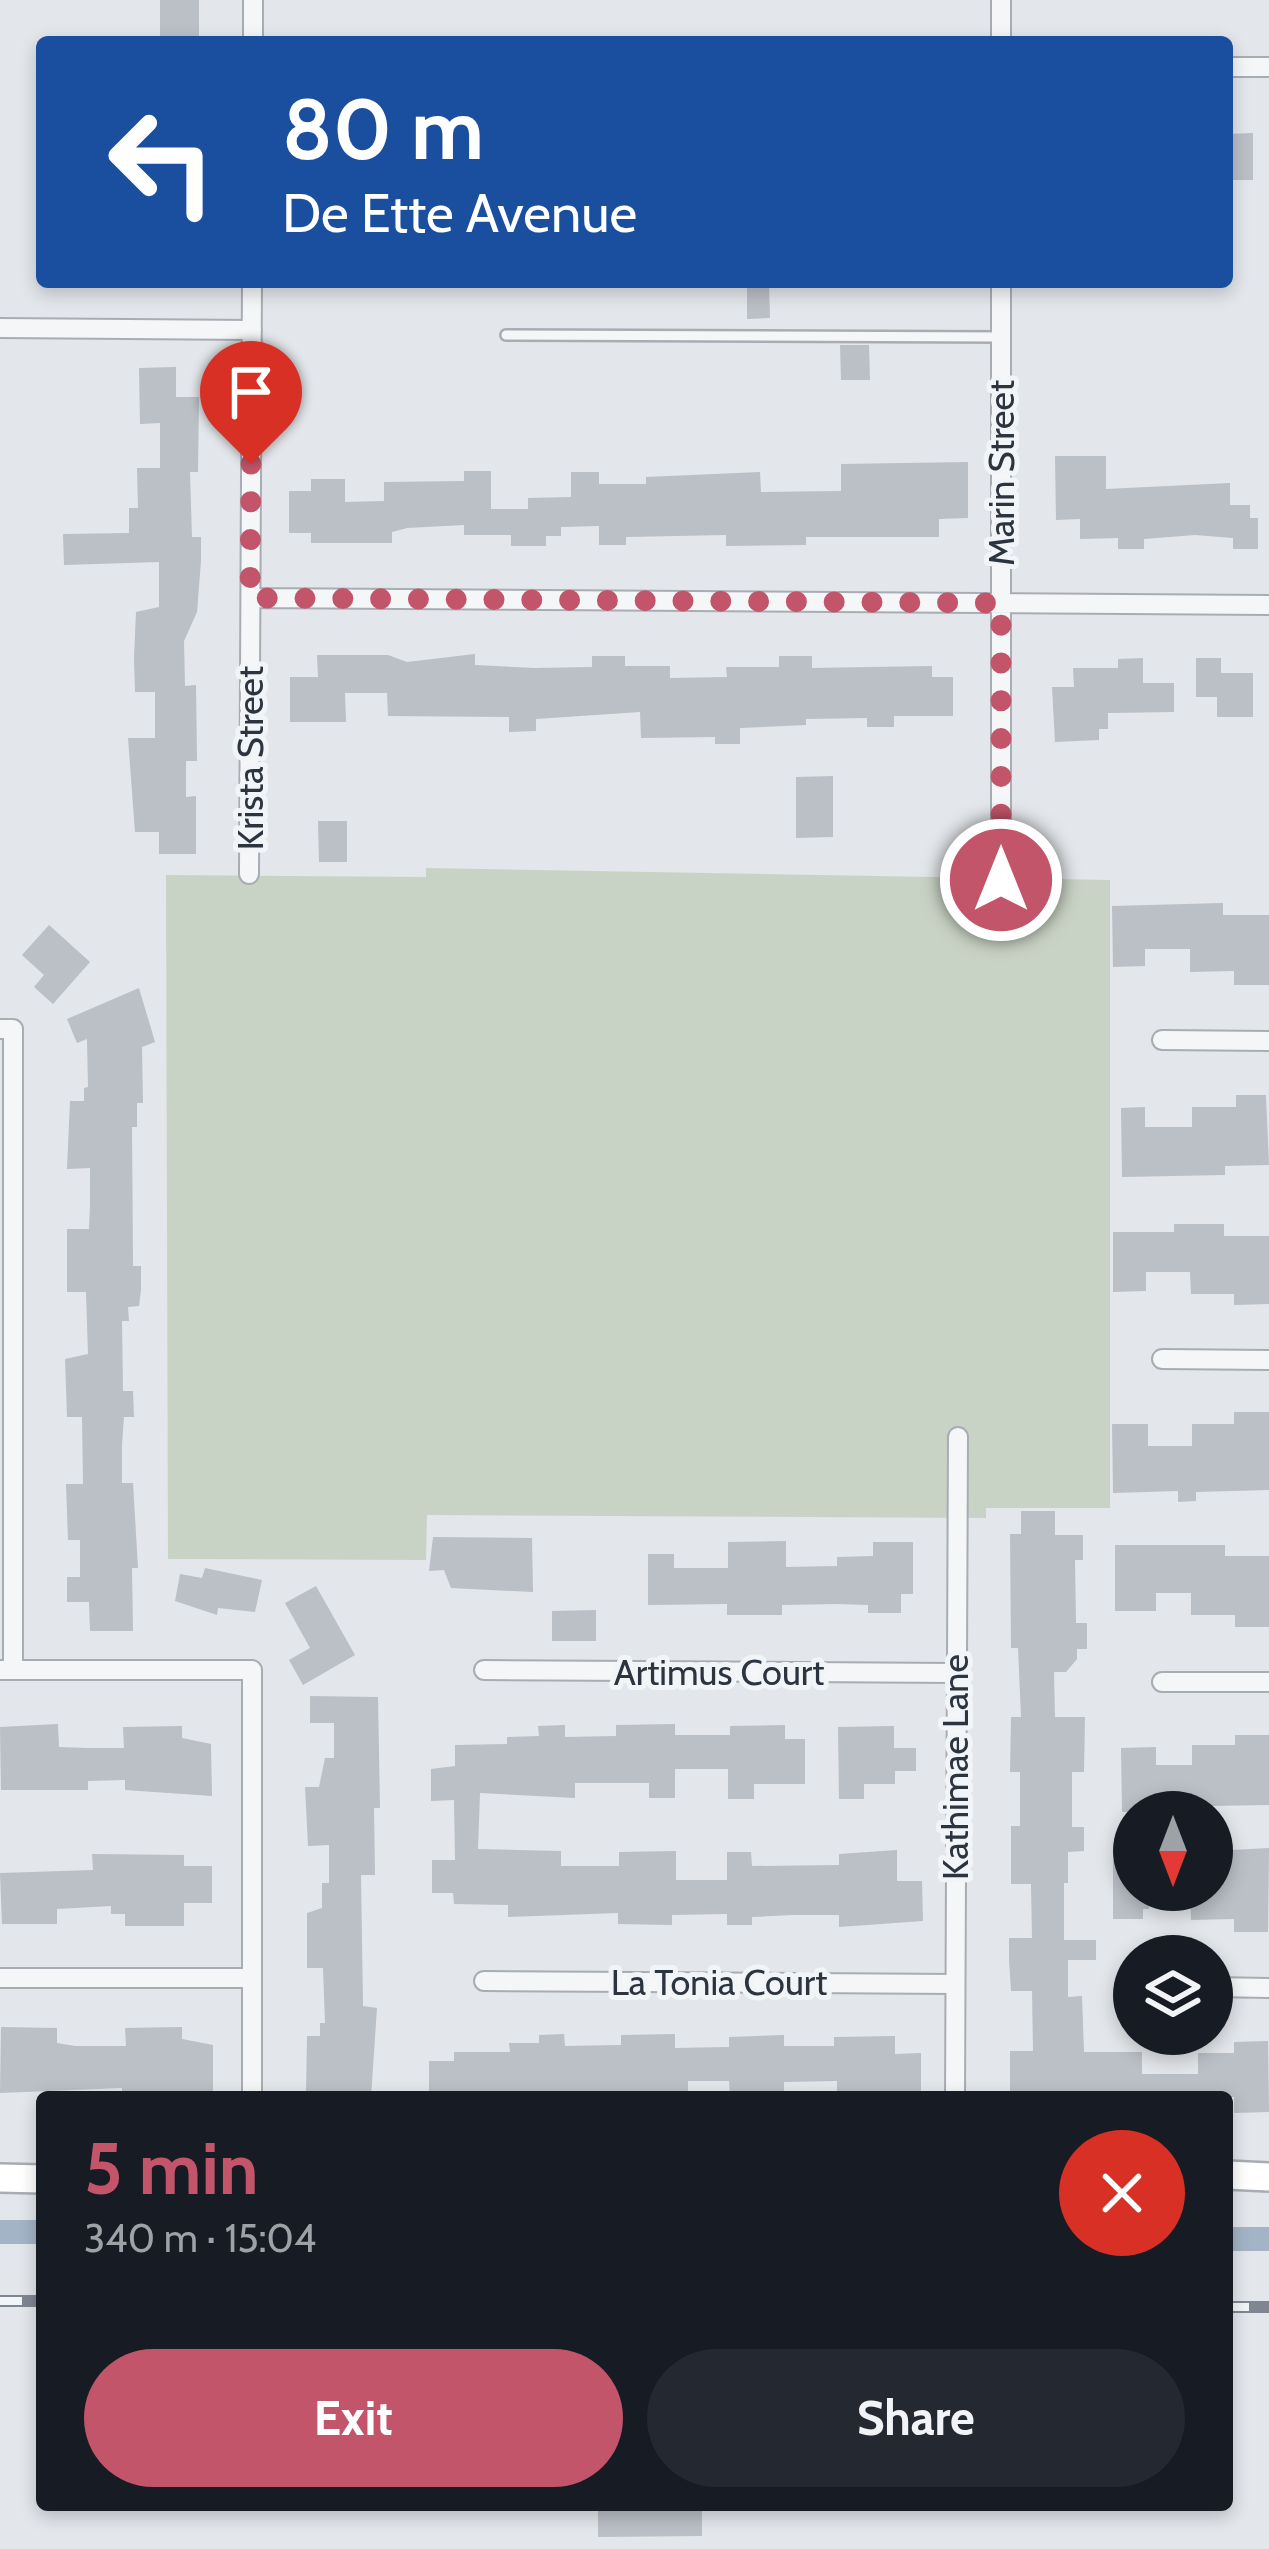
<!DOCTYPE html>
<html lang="en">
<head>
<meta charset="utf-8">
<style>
	:root { --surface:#171b24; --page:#242831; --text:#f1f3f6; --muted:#9ea1a6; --accent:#c25569 }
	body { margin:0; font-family:Cabin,sans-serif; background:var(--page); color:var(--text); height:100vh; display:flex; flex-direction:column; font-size:45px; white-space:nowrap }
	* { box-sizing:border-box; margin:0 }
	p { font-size:39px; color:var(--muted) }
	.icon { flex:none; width:66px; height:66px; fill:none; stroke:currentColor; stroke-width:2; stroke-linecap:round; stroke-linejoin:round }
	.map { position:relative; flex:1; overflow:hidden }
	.drawer { position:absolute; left:36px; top:2091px; width:1197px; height:420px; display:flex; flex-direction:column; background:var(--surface); border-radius:12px; box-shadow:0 6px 18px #0003 }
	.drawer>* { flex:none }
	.hud { position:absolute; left:36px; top:36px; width:1197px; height:252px; border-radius:12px; box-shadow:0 6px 18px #0003; background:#1a4fa0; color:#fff; overflow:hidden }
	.needle { width:78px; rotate:180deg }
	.buttons { position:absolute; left:1113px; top:1791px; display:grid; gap:24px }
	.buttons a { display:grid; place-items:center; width:120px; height:120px; border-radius:50%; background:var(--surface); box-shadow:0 6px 18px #0003; font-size:60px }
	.pin { position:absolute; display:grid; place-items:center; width:102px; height:102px; color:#fff; margin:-123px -51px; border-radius:50% 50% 50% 0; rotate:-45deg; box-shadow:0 0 12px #0007 }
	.pin .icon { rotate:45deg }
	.me { position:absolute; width:132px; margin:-66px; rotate:0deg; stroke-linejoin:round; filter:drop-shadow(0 0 9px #0008) }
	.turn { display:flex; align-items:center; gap:42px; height:252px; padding:0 48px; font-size:54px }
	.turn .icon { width:156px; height:156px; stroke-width:2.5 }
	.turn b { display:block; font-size:84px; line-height:102px }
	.round { display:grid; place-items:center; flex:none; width:126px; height:126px; border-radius:63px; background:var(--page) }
	.head { display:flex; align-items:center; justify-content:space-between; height:204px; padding:0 48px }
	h1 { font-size:72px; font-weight:700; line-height:90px; color:var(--accent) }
	.action { display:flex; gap:24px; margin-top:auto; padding:24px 48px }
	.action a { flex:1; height:138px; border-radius:72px; background:var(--accent); color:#fff; font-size:48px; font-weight:700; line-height:138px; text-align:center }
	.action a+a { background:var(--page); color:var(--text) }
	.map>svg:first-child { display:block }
	.green { fill:#c9d3c5 }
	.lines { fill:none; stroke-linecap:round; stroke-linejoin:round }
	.canal { stroke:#a2b4c6; stroke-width:24 }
	.building { fill:#bbbfc6 }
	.lane-casing { stroke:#a8adb4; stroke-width:14 }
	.street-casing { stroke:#a8adb4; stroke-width:22 }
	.secondary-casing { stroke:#a8adb4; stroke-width:32 }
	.lane { stroke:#f5f6f8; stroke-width:9 }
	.street { stroke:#f5f6f8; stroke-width:18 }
	.secondary { stroke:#fff; stroke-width:27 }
	.rail-casing { stroke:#7e8692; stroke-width:12 }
	.rail { stroke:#f2f5f7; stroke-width:8; stroke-dasharray:22; stroke-linecap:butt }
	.route { stroke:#c25569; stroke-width:21; stroke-dasharray:0 37.8 }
	.labels { text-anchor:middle; stroke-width:10; stroke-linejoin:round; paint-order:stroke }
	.street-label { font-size:36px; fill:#2c3440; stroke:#f2f5f7 }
</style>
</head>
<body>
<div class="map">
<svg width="1269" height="2549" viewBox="0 0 1269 2549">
	<rect width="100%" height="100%" fill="#e3e6ea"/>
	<!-- green -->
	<path class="green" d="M426 868 1110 880V1508H986V1518L427 1515 426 1560 168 1559 166 875 426 877Z"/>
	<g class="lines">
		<!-- canal -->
		<path class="canal" d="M0 2232H42
			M1227 2239H1269"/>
	</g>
	<!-- building -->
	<path class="building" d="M160 0H199V42H160Z
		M1253 133V180H1227V134Z
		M747 282H769L770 318 747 319Z
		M840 345H869L870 380H841Z
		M176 367V397H199L198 472H190L192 537H201V561L197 612 184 641 185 686 196 685 197 761H186V797L196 796V854H159V832H135L128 738H155V692H135L134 658 136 612 159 607V562L64 565 63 534 129 533V508H138L137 468H160V423L140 424 139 368Z
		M1055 456H1106V489L1230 483V505H1250V518H1258V549H1233V538L1195 535 1144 539V549H1118V538L1080 539V519L1056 520Z
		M968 462V518L939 519V537H806V545L726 546V535L626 537V545H599V526L561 527V536H546V546H511V535H464V525L407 528 392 532V543H311V533H289V491H311V479H345V502L384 501V482L464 481V471H491V509H528V498L571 497V472H599V484H646V477L760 472 761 492 841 491V464Z
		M475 654V665L535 668 592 667V656H625V666H670V678L727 677 726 667H779V656H812V668L932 666V677H953V716H894V727H867V718L806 719V725L740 728V744H715V737L641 738 640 712 536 719V731L509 732V717L388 716 387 693H345L346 722H290V677H318L317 655H388L407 662Z
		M1143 658V683H1174V712L1108 713V729H1099V740L1055 742 1052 687H1074L1073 668H1118V659Z
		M1196 658H1221V673H1253V717H1217V697H1196Z
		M833 776V837L796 838V777Z
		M318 821H347V862H319Z
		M1223 903V915H1269V985H1234V971L1190 972V949H1145V966L1113 967 1112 906Z
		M49 925 90 962 53 1004 34 987 44 975 22 955Z
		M139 988 155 1042 142 1047 143 1103H137V1127H132L133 1266H141V1290L139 1306 128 1307 129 1321H122L123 1391H133L134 1417H124L122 1445V1483H133L138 1568H132L133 1631H90L89 1602H67V1577H80V1540H68L66 1484H83L82 1417H67L65 1359 88 1354 86 1292H67V1229H89L90 1205V1168L67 1169 70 1101H84V1088L88 1087 87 1039 77 1043 67 1019Z
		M1236 1095H1266L1269 1165 1225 1166V1175L1122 1177 1121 1108 1145 1107V1127H1192V1107H1236Z
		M1174 1224H1224V1236H1269V1304L1234 1305V1294H1191L1190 1272H1146V1291L1113 1292V1232H1174Z
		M1234 1412H1269V1490L1196 1492V1501L1178 1502V1491L1113 1493 1112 1424H1148V1446H1192V1424H1234Z
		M1021 1511H1055V1535H1083V1560H1075L1076 1623H1087V1649H1077V1659L1066 1672H1054L1055 1717H1085L1084 1772H1072V1827H1084V1851L1068 1852V1883H1064V1940H1096V1960H1068V1997L1082 1996 1084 2052H1142V2074H1198V2053H1234V2042L1268 2041 1269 2112 1234 2113V2097H1010V2051H1033L1032 1991H1011L1009 1961V1938H1032L1031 1884H1011V1826H1020V1772H1010L1011 1717H1021L1018 1648H1011L1010 1534H1021Z
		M433 1537 532 1538 533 1592 451 1588 444 1570 429 1571Z
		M786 1541V1567L837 1566V1557L873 1556V1542H913V1594H901V1613H868V1605L836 1604 782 1605V1615H727V1604L648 1605V1554H674V1568H728V1542Z
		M1115 1545H1225V1556H1269V1627H1235V1615H1191V1593H1156V1611H1115Z
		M205 1568 262 1580 255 1612 218 1608 217 1615 175 1601 180 1574 202 1578Z
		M316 1586 355 1655 303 1685 289 1660 310 1648 285 1603Z
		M596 1610V1641H552V1611Z
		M310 1696 378 1697 380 1808H374L375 1875H361L363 2006 377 2008 371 2097 306 2092 307 2036H320V2023H325L323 1968H307V1913L322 1908V1883H329V1845L308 1846 305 1787H319L325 1758H334V1723H310Z
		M58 1724 59 1747 87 1748H124L123 1727 182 1726V1738L211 1744 212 1796 125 1790V1780L88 1781V1790H1L0 1727Z
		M675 1724V1735H730V1726L785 1725V1739H805V1784H754V1799H728V1769H675V1798H649V1783H575V1798L480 1793 478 1849 561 1851V1866H619V1852L676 1851V1880H727V1852H751L752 1866 839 1865V1854L897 1850V1881H922L923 1921 839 1927V1915H792L752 1917V1925H727V1914L672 1915V1925L618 1924V1913L508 1917V1905L454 1904 453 1893H432V1860H455L454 1800 431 1801V1769L455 1766V1745L507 1744V1737L539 1736 538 1726 565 1725V1737L616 1736V1725Z
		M894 1726V1748H916V1771H895V1784H864V1799H839L838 1727Z
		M1235 1735H1269V1805L1210 1806V1812H1122L1121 1748 1156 1747V1765H1192V1745H1235Z
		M1269 1848 1268 1932H1234V1919L1191 1920 1190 1890H1212V1851Z
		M92 1854 184 1855V1866H212V1903H184V1926H125V1914H111V1906L57 1909V1924H2L0 1873 93 1870Z
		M1134 1859V1890H1149V1909H1143V1919H1113V1860Z
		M1 2027 57 2028V2043L75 2046H126L125 2028 182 2027V2039L213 2045V2097L122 2093V2088L0 2093Z
		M564 2034 565 2046 621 2045V2035L675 2034V2048L729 2047V2037L784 2035V2046H834V2037L895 2036V2054L921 2053V2091H895V2097H837V2081L784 2082V2097H730L729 2081H688V2095L429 2097V2061H454V2052H510L509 2043H539V2035Z
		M598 2505H702V2536L598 2537Z"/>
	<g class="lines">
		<defs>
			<path id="lane" d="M506 335 1001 337"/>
			<path id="street" d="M253 42V0
				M1001 42V0
				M1227 67H1269
				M1001 282V880
				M0 328 252 330
				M251 598 1269 605
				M249 874 252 282
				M0 1029H13V1670
				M1162 1040 1269 1041
				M1162 1359 1269 1360
				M0 1670H252V2097
				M484 1670 955 1673
				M1162 1682H1269
				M0 1978H252
				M484 1981 955 1984
				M1212 1987 1269 1988
				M955 2097 958 1437"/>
			<path id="secondary" d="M1227 2175 1269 2177
				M0 2178 42 2179"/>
		</defs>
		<!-- lane casing -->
		<use href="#lane" class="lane-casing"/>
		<!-- street casing -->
		<use href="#street" class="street-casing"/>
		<!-- secondary casing -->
		<use href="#secondary" class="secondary-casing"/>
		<!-- lane -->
		<use href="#lane" class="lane"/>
		<!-- street -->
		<use href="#street" class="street"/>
		<!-- secondary -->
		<use href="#secondary" class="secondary"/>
		<defs>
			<path id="rail" d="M0 2301H42
				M1227 2307H1269"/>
		</defs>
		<!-- rail casing -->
		<use href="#rail" class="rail-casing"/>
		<!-- rail -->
		<use href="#rail" class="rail"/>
	</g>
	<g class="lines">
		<!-- route -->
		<path class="route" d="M251 464 250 598 1001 603V880"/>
	</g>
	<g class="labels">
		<!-- street labels -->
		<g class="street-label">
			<text transform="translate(1001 473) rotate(-90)" y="13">Marin Street</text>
			<text transform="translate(250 758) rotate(-90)" y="13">Krista Street</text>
			<text x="719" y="1685">Artimus Court</text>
			<text transform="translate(955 1767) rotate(-90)" y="13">Kathimae Lane</text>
			<text x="719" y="1995">La Tonia Court</text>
		</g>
	</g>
</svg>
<div class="buttons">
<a><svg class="needle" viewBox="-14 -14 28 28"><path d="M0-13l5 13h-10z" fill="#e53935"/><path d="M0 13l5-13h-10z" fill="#9ea1a6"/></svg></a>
<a><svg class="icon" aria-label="layers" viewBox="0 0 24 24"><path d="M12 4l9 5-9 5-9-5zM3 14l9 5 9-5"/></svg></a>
</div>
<div class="pin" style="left:251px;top:464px;background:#d93025"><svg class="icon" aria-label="arrive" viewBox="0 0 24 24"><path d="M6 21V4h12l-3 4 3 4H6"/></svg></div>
<svg class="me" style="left:1001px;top:880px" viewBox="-20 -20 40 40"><circle r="17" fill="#c25569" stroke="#fff" stroke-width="3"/><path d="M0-11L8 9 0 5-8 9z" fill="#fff"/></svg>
<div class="hud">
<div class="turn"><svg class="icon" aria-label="left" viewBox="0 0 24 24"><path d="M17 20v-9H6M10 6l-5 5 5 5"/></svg><div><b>80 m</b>De Ette Avenue</div></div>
</div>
<section class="drawer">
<div class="head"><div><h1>5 min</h1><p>340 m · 15:04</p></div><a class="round" style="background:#d93025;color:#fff"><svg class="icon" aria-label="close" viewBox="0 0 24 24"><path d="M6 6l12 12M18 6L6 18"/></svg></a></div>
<div class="action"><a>Exit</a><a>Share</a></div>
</section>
</div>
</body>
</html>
